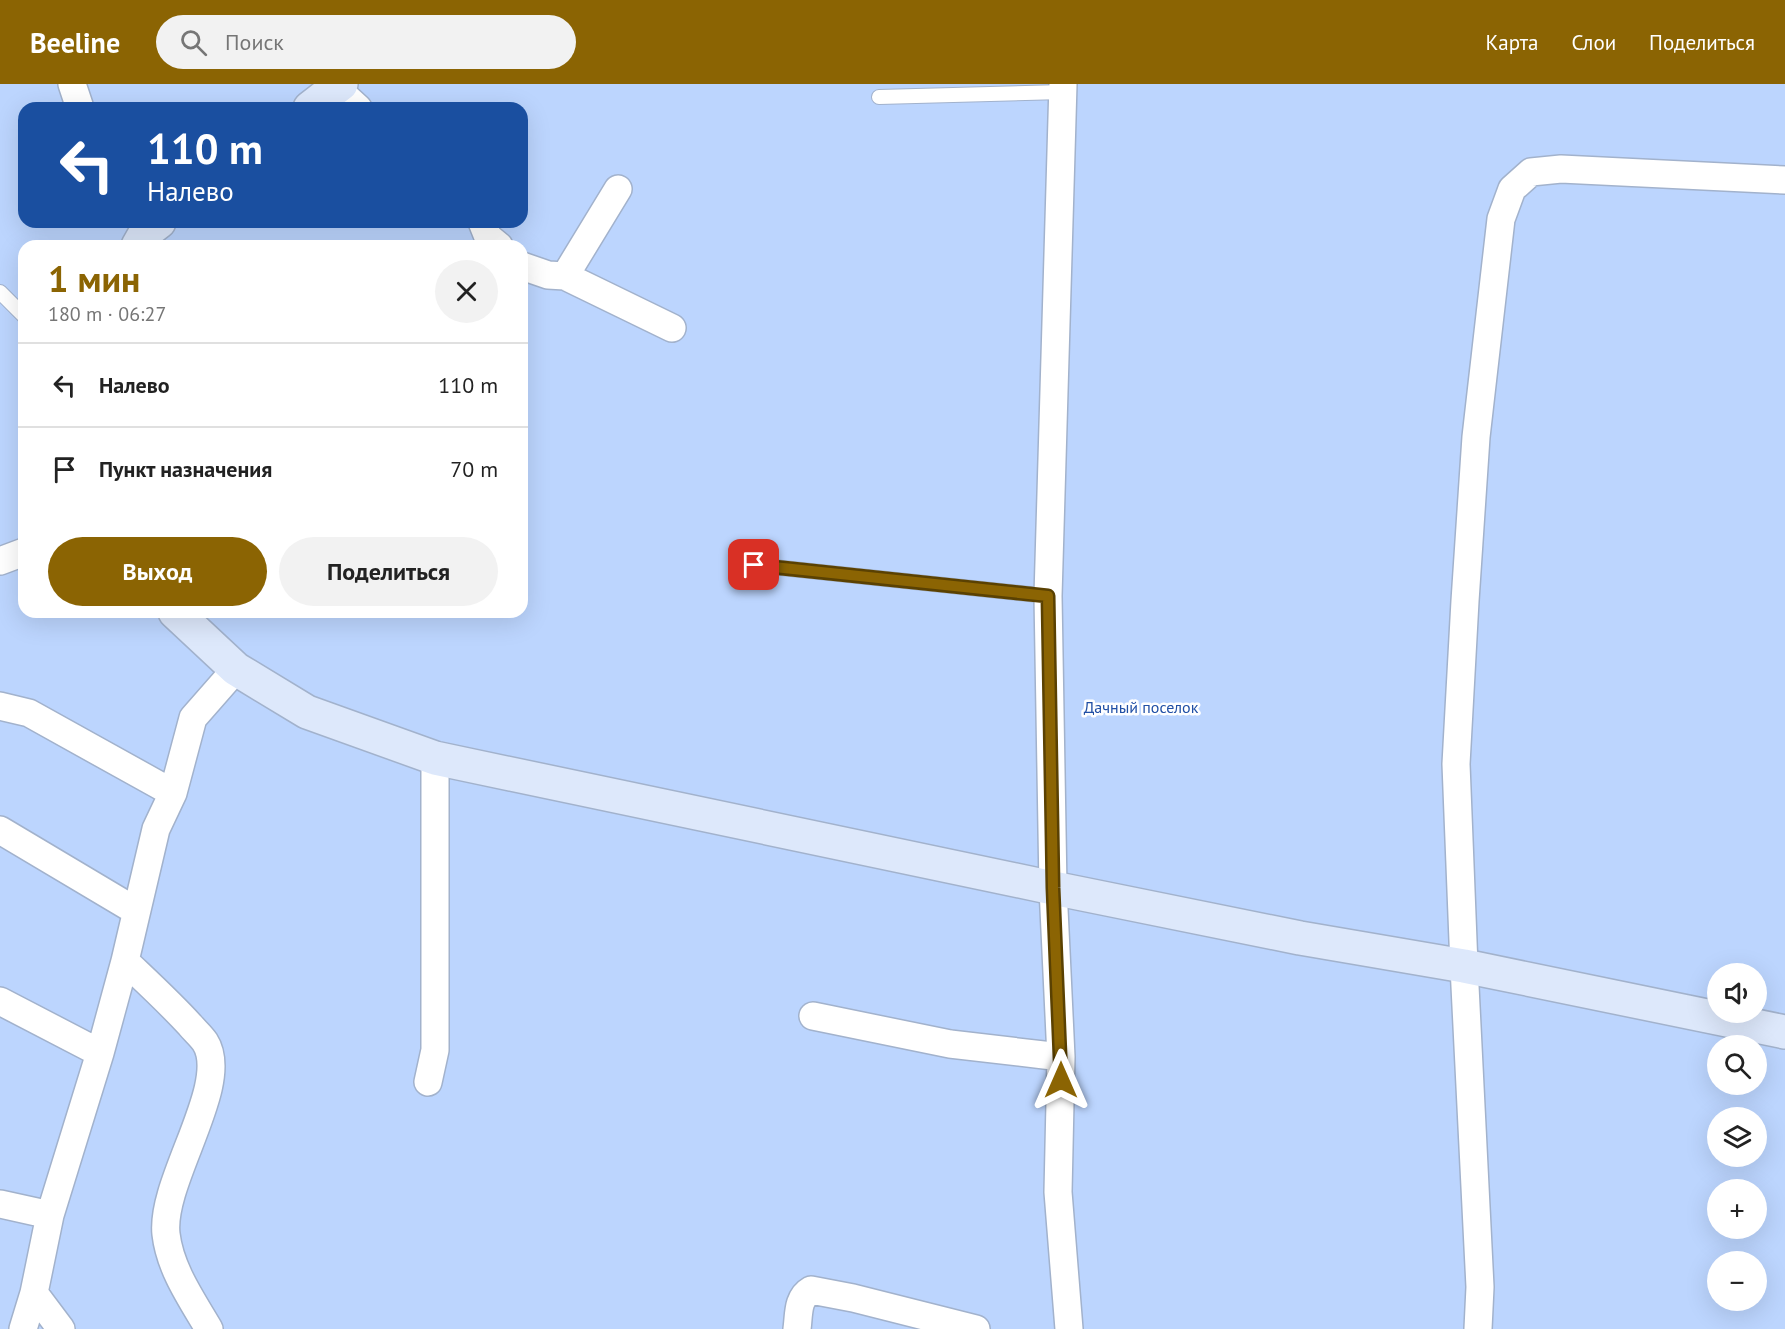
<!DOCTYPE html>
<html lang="ru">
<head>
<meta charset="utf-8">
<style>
	:root { --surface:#fff; --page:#f2f2f2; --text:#222; --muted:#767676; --line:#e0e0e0; --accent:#8b6403 }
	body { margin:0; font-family:"PT Sans",sans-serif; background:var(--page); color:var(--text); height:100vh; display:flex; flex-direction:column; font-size:22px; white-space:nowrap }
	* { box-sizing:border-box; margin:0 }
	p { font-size:20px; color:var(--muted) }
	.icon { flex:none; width:33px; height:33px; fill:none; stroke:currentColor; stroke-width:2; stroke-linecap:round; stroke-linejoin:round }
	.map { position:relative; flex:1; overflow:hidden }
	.sheet { position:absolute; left:18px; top:156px; width:510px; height:378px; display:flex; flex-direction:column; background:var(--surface); border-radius:18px; box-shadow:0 6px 24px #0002 }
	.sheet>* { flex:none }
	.top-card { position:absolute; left:18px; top:18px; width:510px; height:126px; border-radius:18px; box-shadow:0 6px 24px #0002; background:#1a4fa0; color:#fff; overflow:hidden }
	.controls { position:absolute; left:1707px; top:879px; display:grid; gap:12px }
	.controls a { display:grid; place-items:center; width:60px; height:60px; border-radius:50%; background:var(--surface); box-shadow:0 6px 24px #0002; font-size:30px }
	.pin { position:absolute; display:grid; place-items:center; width:51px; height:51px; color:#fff; margin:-26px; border-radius:12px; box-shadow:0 3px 9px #0006 }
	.me { position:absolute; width:66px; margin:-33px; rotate:0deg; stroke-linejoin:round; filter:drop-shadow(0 0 4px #0008) }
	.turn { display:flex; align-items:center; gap:21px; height:126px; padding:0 30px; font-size:27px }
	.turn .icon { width:78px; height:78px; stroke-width:2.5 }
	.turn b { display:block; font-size:42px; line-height:51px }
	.round { display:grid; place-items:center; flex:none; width:63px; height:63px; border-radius:32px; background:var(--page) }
	.headline { display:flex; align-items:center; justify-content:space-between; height:102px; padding:0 30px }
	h1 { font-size:36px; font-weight:800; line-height:45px; color:var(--accent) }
	.cta { display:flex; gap:12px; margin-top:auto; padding:12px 30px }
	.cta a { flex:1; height:69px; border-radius:36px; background:var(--accent); color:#fff; font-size:24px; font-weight:800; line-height:69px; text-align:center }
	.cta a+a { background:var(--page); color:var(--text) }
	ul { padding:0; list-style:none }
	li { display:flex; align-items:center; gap:18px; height:84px; padding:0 30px; border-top:2px solid var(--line) }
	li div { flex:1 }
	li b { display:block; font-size:22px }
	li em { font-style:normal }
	header { display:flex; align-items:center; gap:36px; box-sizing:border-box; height:84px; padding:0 30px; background:var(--accent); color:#fff }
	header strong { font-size:28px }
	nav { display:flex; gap:33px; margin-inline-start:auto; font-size:21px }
	.search { width:420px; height:54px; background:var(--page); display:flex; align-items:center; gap:15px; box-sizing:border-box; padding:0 21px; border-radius:33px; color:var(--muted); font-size:22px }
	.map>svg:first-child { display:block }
	.green { fill:#bcd5fe; fill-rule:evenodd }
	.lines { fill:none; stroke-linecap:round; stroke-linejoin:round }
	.lane-casing { stroke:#a2b2cc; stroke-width:16 }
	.street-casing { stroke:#a2b2cc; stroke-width:30 }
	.secondary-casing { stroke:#a2b2cc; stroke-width:36 }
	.lane { stroke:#fff; stroke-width:14 }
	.street { stroke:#fff; stroke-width:27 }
	.secondary { stroke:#dde8fb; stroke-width:33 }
	.route-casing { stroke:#5a4102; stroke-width:15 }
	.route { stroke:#8b6403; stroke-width:10 }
	.labels { text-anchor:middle; stroke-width:5; stroke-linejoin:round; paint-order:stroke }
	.park-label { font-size:16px; fill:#204fa5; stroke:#fff }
</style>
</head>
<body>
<header>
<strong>Beeline</strong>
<div class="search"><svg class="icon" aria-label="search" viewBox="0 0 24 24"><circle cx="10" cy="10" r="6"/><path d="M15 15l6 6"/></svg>Поиск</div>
<nav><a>Карта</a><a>Слои</a><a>Поделиться</a></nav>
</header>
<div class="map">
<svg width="1785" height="1245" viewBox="0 0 1785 1245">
	<rect width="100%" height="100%" fill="#ebf2fd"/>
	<!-- green -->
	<path class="green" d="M0 0H1785V1245H0ZM24 24H522V138H24ZM24 162H522V528H24ZM1718 890H1756V928H1718ZM1718 962H1756V1000H1718ZM1718 1034H1756V1072H1718ZM1718 1106H1756V1144H1718ZM1718 1178H1756V1216H1718Z"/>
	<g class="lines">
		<defs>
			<path id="lane" d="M879 13 1063 8
				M0 208 24 232
				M754 481 1048 512"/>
			<path id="street" d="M72 0 80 24
				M1063 0 1048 512 1053 804 1061 973 1058 1108 1069 1245
				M336 4 358 24
				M482 138 488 153 499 162
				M522 182 548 191 565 192 672 244
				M565 192 618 105
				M0 477 24 468
				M0 622 29 629 173 709
				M0 746 136 827
				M125 877C147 898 170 919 190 941 195 947 201 952 205 958 232 1000 160 1097 166 1150 170 1185 192 1216 209 1245
				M0 917 100 969
				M813 932 950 960 1061 973
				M428 998 435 966V674
				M0 1120 50 1131
				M34 1209 61 1245
				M23 1245 34 1209 50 1131 100 969 125 877 156 745 173 709 193 634 236 585
				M797 1245C799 1231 797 1214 811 1206L853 1214 976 1245
				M1478 1245 1480 1203 1464 882 1456 680 1465 517 1476 353 1501 135 1512 105 1531 88 1561 85 1785 96"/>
			<path id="secondary" d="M310 24 341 0
				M138 162 146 148 159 138
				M175 528 236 585 307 628 435 674 1053 804 1300 854 1464 882 1785 948"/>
		</defs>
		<!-- lane casing -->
		<use href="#lane" class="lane-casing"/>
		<!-- street casing -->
		<use href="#street" class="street-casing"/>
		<!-- secondary casing -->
		<use href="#secondary" class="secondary-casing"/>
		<!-- lane -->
		<use href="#lane" class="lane"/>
		<!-- street -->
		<use href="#street" class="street"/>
		<!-- secondary -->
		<use href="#secondary" class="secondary"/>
	</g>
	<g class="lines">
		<defs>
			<path id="route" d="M754 481 1048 512 1053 804 1061 996"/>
		</defs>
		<!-- route casing -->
		<use href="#route" class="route-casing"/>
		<!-- route -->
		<use href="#route" class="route"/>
	</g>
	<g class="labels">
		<!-- park labels -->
		<g class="park-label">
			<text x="1141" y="629">Дачный поселок</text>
		</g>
	</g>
</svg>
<div class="controls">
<a><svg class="icon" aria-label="sound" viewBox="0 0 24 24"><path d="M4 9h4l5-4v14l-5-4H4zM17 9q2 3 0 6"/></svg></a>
<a><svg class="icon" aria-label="search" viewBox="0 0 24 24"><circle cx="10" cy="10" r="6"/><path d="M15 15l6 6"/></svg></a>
<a><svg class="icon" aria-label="layers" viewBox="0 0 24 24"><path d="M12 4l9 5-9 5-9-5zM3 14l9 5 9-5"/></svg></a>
<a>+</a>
<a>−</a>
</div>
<div class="pin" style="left:754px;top:481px;background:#d93025"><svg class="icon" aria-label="arrive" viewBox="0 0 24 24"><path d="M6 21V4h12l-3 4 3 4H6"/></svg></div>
<svg class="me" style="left:1061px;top:996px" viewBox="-20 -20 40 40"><path d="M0-17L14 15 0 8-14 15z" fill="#8b6403" stroke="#fff" stroke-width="4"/></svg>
<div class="top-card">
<div class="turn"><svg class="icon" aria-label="left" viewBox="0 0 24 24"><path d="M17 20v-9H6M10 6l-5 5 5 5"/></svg><div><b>110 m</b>Налево</div></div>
</div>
<section class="sheet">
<div class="headline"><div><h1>1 мин</h1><p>180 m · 06:27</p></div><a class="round"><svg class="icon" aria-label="close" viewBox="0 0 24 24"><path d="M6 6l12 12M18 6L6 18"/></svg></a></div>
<ul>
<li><svg class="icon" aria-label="left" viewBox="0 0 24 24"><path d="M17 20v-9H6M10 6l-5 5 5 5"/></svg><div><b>Налево</b></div><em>110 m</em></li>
<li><svg class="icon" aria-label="arrive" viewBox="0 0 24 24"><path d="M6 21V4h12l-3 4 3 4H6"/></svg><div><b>Пункт назначения</b></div><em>70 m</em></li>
</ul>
<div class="cta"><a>Выход</a><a>Поделиться</a></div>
</section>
</div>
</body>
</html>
